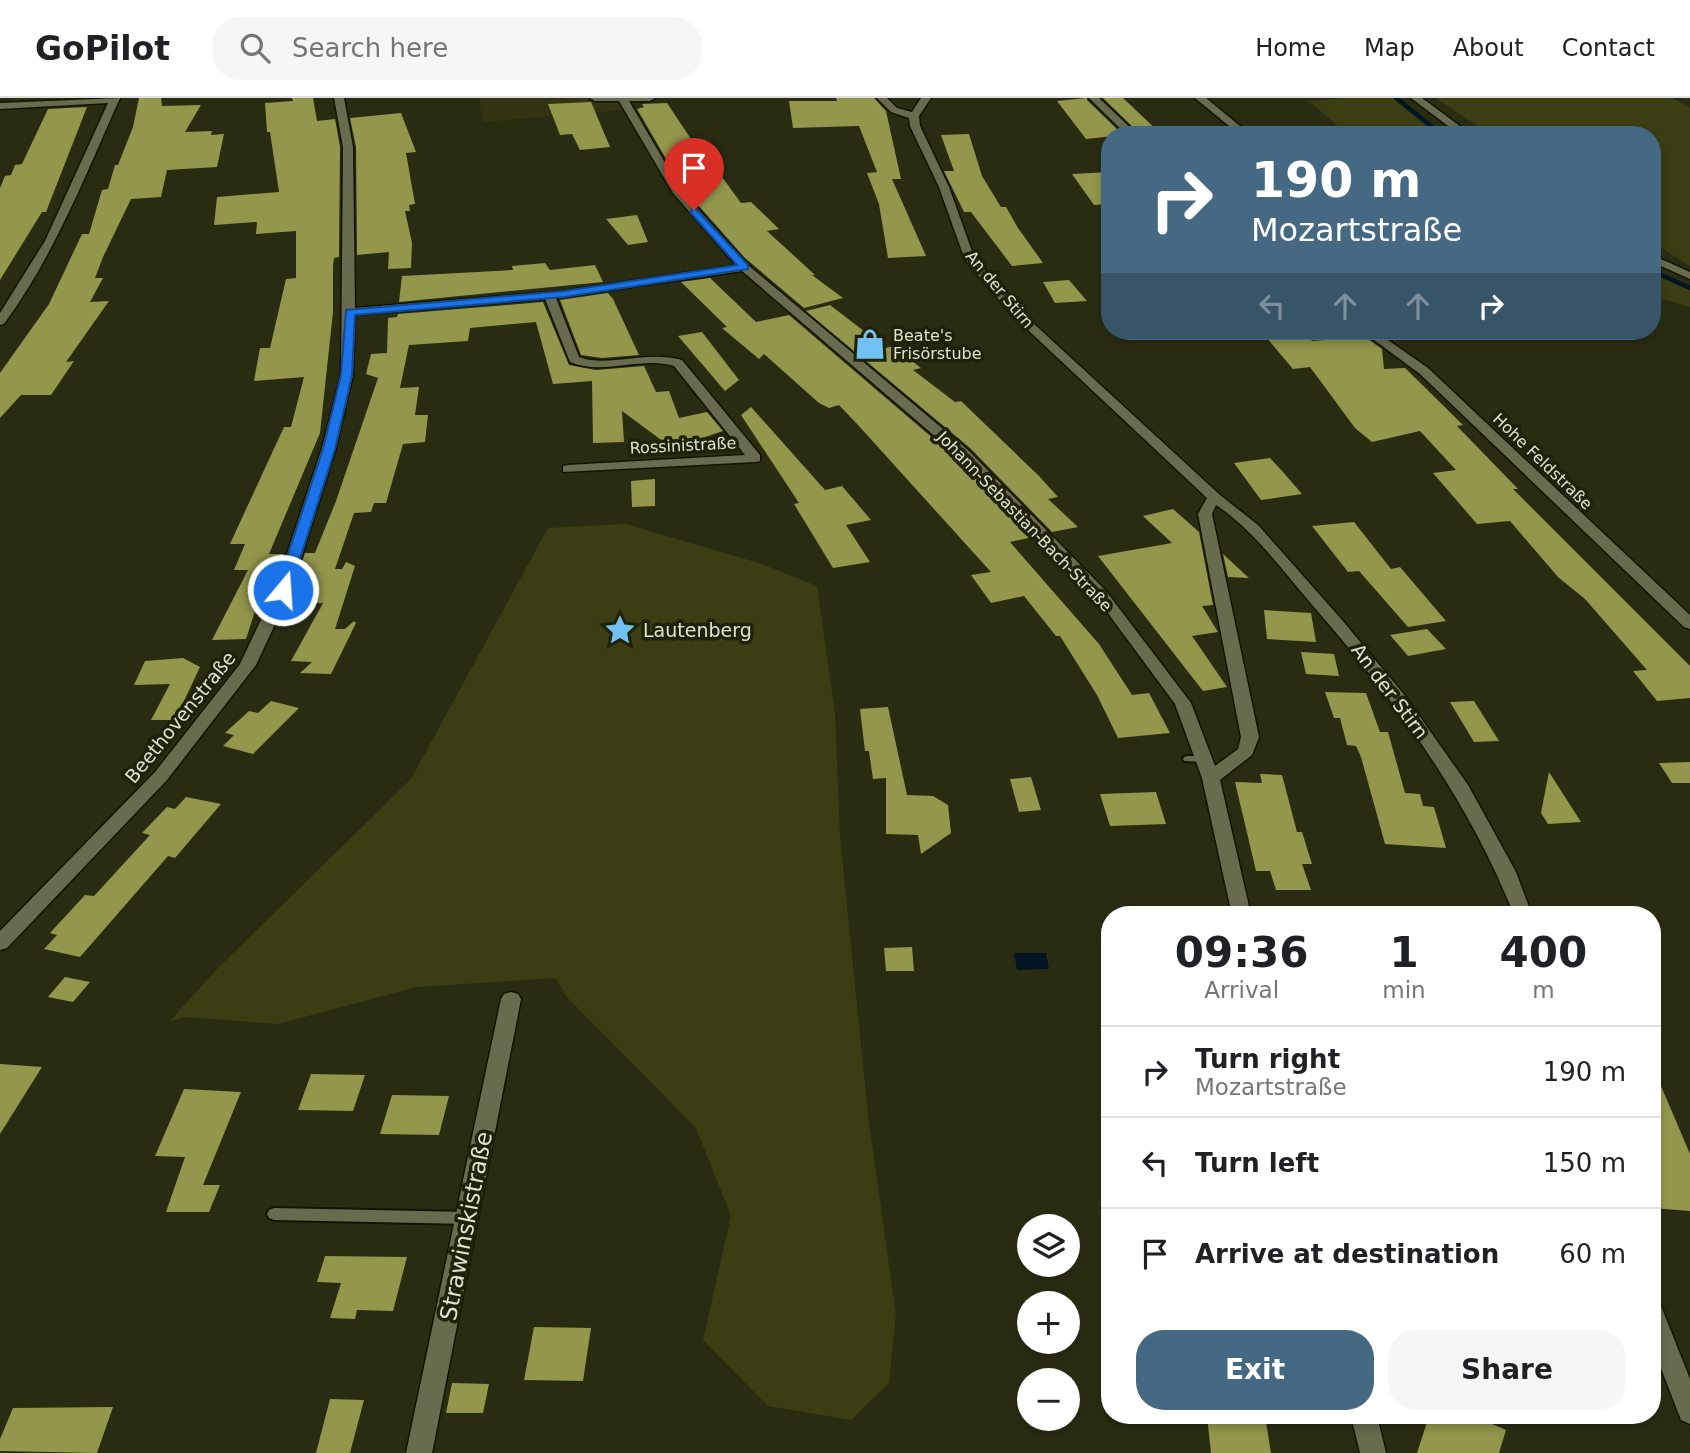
<!DOCTYPE html>
<html lang="en">
<head>
<meta charset="utf-8">
<style>
	:root { --surface:#fff; --page:#f6f6f6; --text:#202124; --muted:#757577; --line:#e0e0e0; --accent:#456982 }
	body { margin:0; font-family:"DejaVu Sans",sans-serif; background:var(--page); color:var(--text); height:100vh; display:flex; flex-direction:column; font-size:26px; white-space:nowrap }
	* { box-sizing:border-box; margin:0 }
	p { font-size:23px; color:var(--muted) }
	.icon { flex:none; width:38px; height:38px; fill:none; stroke:currentColor; stroke-width:2; stroke-linecap:round; stroke-linejoin:round }
	.map { position:relative; flex:1; overflow:hidden }
	.drawer { position:absolute; left:1101px; top:808px; width:560px; height:518px; display:flex; flex-direction:column; background:var(--surface); border-radius:28px; box-shadow:0 4px 10px #0003 }
	.drawer>* { flex:none }
	.banner { position:absolute; left:1101px; top:28px; width:560px; height:214px; border-radius:28px; box-shadow:0 4px 10px #0003; background:#456982; color:#fff; overflow:hidden }
	.controls { position:absolute; left:1017px; top:1116px; display:grid; gap:14px }
	.controls a { display:grid; place-items:center; width:63px; height:63px; border-radius:50%; background:var(--surface); box-shadow:0 4px 10px #0003; font-size:35px }
	.pin { position:absolute; display:grid; place-items:center; width:60px; height:60px; color:#fff; margin:-72px -30px; border-radius:50% 50% 50% 0; rotate:-45deg; box-shadow:0 0 7px #0007 }
	.pin .icon { rotate:45deg }
	.me { position:absolute; width:77px; margin:-38px; rotate:18deg; stroke-linejoin:round; filter:drop-shadow(0 0 5px #0008) }
	.turn { display:flex; align-items:center; gap:24px; height:147px; padding:0 35px; font-size:32px }
	.turn .icon { width:91px; height:91px; stroke-width:2.5 }
	.turn b { display:block; font-size:49px; line-height:60px }
	.lanes { display:flex; align-items:center; height:66px; padding:0 35px; background:#0003; justify-content:center; gap:35px; direction:ltr }
	.lanes .off { opacity:.35 }
	.eta { display:flex; justify-content:space-evenly; align-items:center; height:119px; text-align:center }
	.eta b { font-size:42px; font-weight:600; line-height:49px }
	.action { display:flex; gap:14px; margin-top:auto; padding:14px 35px }
	.action a { flex:1; height:80px; border-radius:28px; background:var(--accent); color:#fff; font-size:28px; font-weight:600; line-height:80px; text-align:center }
	.action a+a { background:var(--page); color:var(--text) }
	ul { padding:0; list-style:none }
	li { display:flex; align-items:center; gap:21px; height:91px; padding:0 35px; border-top:2px solid var(--line) }
	li div { flex:1 }
	li b { display:block; font-size:26px }
	li em { font-style:normal }
	header { display:flex; align-items:center; gap:42px; box-sizing:border-box; height:98px; padding:0 35px; background:var(--surface); border-bottom:2px solid var(--line) }
	header strong { font-size:33px }
	nav { display:flex; gap:38px; margin-inline-start:auto; font-size:24px }
	.search { width:490px; height:63px; background:var(--page); display:flex; align-items:center; gap:18px; box-sizing:border-box; padding:0 24px; border-radius:28px; color:var(--muted); font-size:26px }
	.map>svg:first-child { display:block }
	.built { fill:#333512 }
	.green { fill:#3b3e12 }
	.water { fill:#011523 }
	.lines { fill:none; stroke-linecap:round; stroke-linejoin:round }
	.stream { stroke:#011523; stroke-width:4.5 }
	.building { fill:#92974b }
	.service-casing { stroke:#131400; stroke-width:4 }
	.minor-casing { stroke:#131400; stroke-width:3 }
	.service { fill:#686b4e; fill-rule:evenodd }
	.minor { fill:#686b4e; fill-rule:evenodd }
	.route { fill:#1a73e8; stroke:#114b97; stroke-width:2 }
	.labels { text-anchor:middle; stroke-width:7; stroke-linejoin:round; paint-order:stroke }
	.far-street-label { font-size:16px; fill:#e0e2d2; stroke:#202208 }
	.far-poi-label { font-size:16px; fill:#e0e2d2; stroke:#202208; text-anchor:start }
	.poi-label { font-size:19px; fill:#e0e2d2; stroke:#202208; text-anchor:start }
	.street-label { font-size:19px; fill:#e0e2d2; stroke:#202208 }
	.near-street-label { font-size:23px; fill:#e0e2d2; stroke:#202208 }
</style>
</head>
<body>
<header>
<strong>GoPilot</strong>
<div class="search"><svg class="icon" aria-label="search" viewBox="0 0 24 24"><circle cx="10" cy="10" r="6"/><path d="M15 15l6 6"/></svg>Search here</div>
<nav><a>Home</a><a>Map</a><a>About</a><a>Contact</a></nav>
</header>
<div class="map">
<svg width="1690" height="1355" viewBox="0 0 1690 1355">
	<rect width="100%" height="100%" fill="#2a2c12"/>
	<!-- built -->
	<path class="built" d="M479 0H620L623 12 483 24Z"/>
	<!-- green -->
	<path class="green" d="M1346 0H1396L1442 37H1348L1309 3Z
		M1436 0H1672L1690 10V168L1652 144V37H1491Z
		M1652 173 1690 190V209L1667 202 1652 203Z
		M626 426 762 466 817 488 835 616 840 738 868 1017 896 1217 889 1285 851 1322 768 1308 703 1242 731 1118 696 1030 566 898 556 880 417 889 278 926 186 919 170 923 217 871 411 681 548 430Z"/>
	<!-- water -->
	<path class="water" d="M1014 855H1046L1049 871 1017 872Z"/>
	<g class="lines">
		<!-- stream -->
		<path class="stream" d="M1396 0 1442 37
			M1652 173 1690 190"/>
	</g>
	<!-- building -->
	<path class="building" d="M139 0H161L162 8 201 7 185 34 212 33 211 37 224 36 217 69 167 72 161 99 131 101 103 159 95 180H103L90 204 109 203 66 264 74 263 51 297H21L0 320V275L49 206 82 136H89L102 92 108 91 115 67H118L133 29Z
		M292 0H313L317 23 335 21 340 49 339 159 334 160 333 168V214L320 335 269 456H284L265 507H257L246 541 212 542 248 472H234L245 446H230L284 329H291L304 279 254 283 260 250H270L286 181 296 180V133L256 136 257 124 214 127 217 99 279 94 270 34H267L265 5 293 3Z
		M836 0H874L886 13 901 81H892L926 158 888 160 879 106 867 75 877 74 859 28 793 30 789 3H837Z
		M1087 0V2L1123 37 1086 41 1057 3Z
		M1103 0H1123L1160 35 1141 37Z
		M591 4 610 49 580 52 572 36 560 37 548 6Z
		M667 5 717 80 722 79 741 105 751 104 779 131 767 133 815 177H812L843 200 804 210 745 160 683 90 637 11 644 9 642 6Z
		M87 9 46 114H42L0 182V90L5 78 11 77 15 67 22 66 48 11Z
		M401 15 416 54 406 55 415 106 409 107 410 113H405L412 145 411 170 388 171 389 154 357 157 356 49 350 20Z
		M969 36 982 78 1001 109H1006L1018 130 1043 165 1012 168 971 114H964L944 73H954L941 37Z
		M1110 74V106L1094 107 1072 76Z
		M637 117 648 144 628 147 606 121Z
		M545 165 550 172 595 167 603 184 399 204 402 178 513 172 512 168Z
		M710 180 756 224 789 217 956 360 1033 439 1010 444 1099 546 1132 597 1149 595 1170 635 1118 640 1097 597 1060 538H1056L1024 498 991 505 971 477 991 474 858 327 839 307 829 310 819 305 764 256 759 261 722 230 727 229 681 184Z
		M1069 182 1087 203 1055 205 1043 184Z
		M608 195 613 201 639 257 602 260 581 257 560 202Z
		M543 204 569 267 596 272 644 268 656 294 669 293 679 320 707 314 723 333 672 350 622 313 624 344 593 345 592 283 553 286 536 224 470 230 468 243 409 247 400 290 419 289 415 317H428L425 344 403 346 386 405H374L371 414 354 415 335 471H342L346 464 355 468 335 531H345L354 523 356 525 331 576 300 575 312 564 291 563 323 505 287 506 305 455H315L336 403 378 280 366 276 371 256 387 255 388 220 397 219 398 216Z
		M830 207 886 250 893 248 921 270 913 272 955 304 961 303 1039 378 1058 399 1048 401 1078 429 1052 434 970 350 806 213Z
		M1261 233H1303L1312 243 1365 239 1382 251 1384 271 1405 270 1463 327 1457 328 1518 391H1513L1690 568V600L1657 603 1633 573 1647 572 1585 501 1558 479 1510 423 1477 426 1433 375 1456 372 1420 333 1372 344 1355 330 1310 269 1293 271Z
		M702 234 739 282 725 293 678 238Z
		M751 309 825 392 842 388 871 422 846 427 870 464 833 470 794 406 799 405 741 317Z
		M1270 360 1283 374 1302 396 1261 402 1234 365Z
		M655 381V408L632 409 631 383Z
		M1173 411 1199 434 1213 507 1202 508 1218 534 1192 538 1227 589 1203 593 1098 458 1172 445 1143 418Z
		M1354 424 1391 471 1400 469 1446 523 1408 529 1359 473 1348 474 1312 428Z
		M1223 456 1249 480 1228 479Z
		M1264 512 1311 515 1316 544 1267 541Z
		M1427 531 1446 551 1408 558 1390 537Z
		M1301 554 1334 556 1339 578 1306 576Z
		M183 560 200 569 175 622H151L170 586 134 587 145 563Z
		M1325 594 1366 595 1380 634H1388L1405 695 1420 696 1423 708 1434 709 1446 750 1385 746 1361 659 1356 648 1347 647 1340 620H1334Z
		M271 603 299 610 253 656 223 648 234 637 225 635 249 613 258 615Z
		M1474 603 1499 643 1474 644 1450 604Z
		M888 609 907 697 933 698 948 707 951 735 921 756 918 737 886 736V680L873 681 869 653H865L860 611Z
		M1690 664V685H1672L1659 665Z
		M1549 674 1581 724 1548 726 1541 715Z
		M1260 676 1282 677 1297 734H1302L1312 766H1302L1311 792H1276L1270 773H1256L1235 684 1262 685Z
		M1031 679 1041 712 1019 714 1010 681Z
		M1156 694 1166 726 1110 728 1100 696Z
		M186 699 221 706 175 760 168 758 80 859 44 851 57 837 50 835 85 797 94 798 150 737 142 735 167 709 175 711Z
		M912 849 914 873H886L884 850Z
		M65 879 90 884 73 904 48 899Z
		M0 966 42 969 0 1036Z
		M1652 967 1690 1056V1113L1652 1110Z
		M311 976 365 977 353 1013 298 1012Z
		M184 991 241 994 203 1087H220L209 1114H166L185 1059 155 1058Z
		M392 997 449 998 439 1037 380 1036Z
		M325 1158 407 1159 393 1213 357 1212 355 1221 330 1220 341 1185 317 1184Z
		M534 1229 591 1230 583 1283 524 1282Z
		M452 1285 489 1286 483 1315H446Z
		M330 1301 364 1302 350 1355H316Z
		M113 1309 97 1355 0 1353V1341L13 1310Z
		M1207 1318H1265L1271 1355H1211Z
		M1429 1318H1487L1485 1323 1506 1332 1499 1355H1417Z"/>
	<g class="lines">
		<defs>
			<path id="service" d="M1188 658H1204L1209 661 1204 664 1184 663 1183 661 1184 659Z
				M274 1110 469 1114 474 1116 476 1120 474 1124 469 1126 274 1122 269 1120 267 1116 269 1112Z"/>
			<path id="minor" d="M120 0C85 78 55 156 4 226L0 227V215L45 143 108 5 0 11V5Z
				M334 0H344L353 49 355 210 564 193 736 167 673 95 619 3H595L590 0H655L650 3H629L681 92 748 167 968 352 1106 493 1191 605 1215 668 1238 651 1241 639 1198 416 1207 400 1012 217 965 162 939 89 910 28 909 20 891 14 877 0H887L897 10 912 14 921 0H931L919 18 920 28 949 89 974 159 1020 213 1220 397 1258 427 1342 522 1406 599 1468 687 1516 774 1532 817H1514C1466 696 1393 600 1308 502 1280 469 1253 432 1216 407L1212 416 1259 639 1252 657 1220 682 1251 817H1232L1202 680 1175 606 1096 499 958 358 742 173 556 200 579 259C607 270 646 252 682 262L760 357V363L755 364 563 374V368L568 367 745 357 674 268C639 258 604 278 570 264L545 201 355 217 353 277 336 350 291 492 256 567 167 682 7 850 0 852V833L155 674 240 566 275 492 322 350 341 277 343 49Z
				M1089 0H1099L1138 37H1127Z
				M1195 0H1206L1251 37H1240Z
				M1411 0H1422L1472 37H1460Z
				M1652 157 1690 174V181L1652 164Z
				M1362 233H1375L1428 270 1690 517V531L1684 529 1420 276Z
				M511 894 518 896 521 901 432 1355H406L501 901 504 896Z
				M1652 1205 1661 1208 1690 1281V1326L1681 1322 1652 1247Z
				M1351 1318H1377L1386 1355H1360Z"/>
		</defs>
		<!-- service casing -->
		<use href="#service" class="service-casing"/>
		<!-- minor casing -->
		<use href="#minor" class="minor-casing"/>
		<!-- service -->
		<use href="#service" class="service"/>
		<!-- minor -->
		<use href="#minor" class="minor"/>
	</g>
	<!-- route -->
	<path class="route" d="M694 109 748 167V171L564 199 355 217 352 277 335 351 290 492 278 495 276 492 323 351 341 277 346 212 564 193 737 167 690 114Z"/>
	<!-- icons -->
	<defs>
		<symbol id="shop-bare" viewBox="-9 -9 18 18"><path d="M-5-2.5h2.3a2.7 3.5 0 0 1 5.4 0H5L5.5 6h-11ZM-1.5-2.5h3a1.5 2.3 0 0 0-3 0Z" fill="#72c1f5" stroke="#202208" stroke-width="2.5" paint-order="stroke"/></symbol>
		<symbol id="sight-bare" viewBox="-9 -9 18 18"><path d="M0-6L1.8-2.2L6-1.7L2.9 1.2L3.7 5.4L0 3.3L-3.7 5.4L-2.9 1.2L-6-1.7L-1.8-2.2Z" fill="#72c1f5" stroke="#202208" stroke-width="2.5" paint-order="stroke"/></symbol>
	</defs>
	<g fill-rule="evenodd">
		<use href="#shop-bare" x="848" y="224" width="44" height="44"/>
		<use href="#sight-bare" x="598" y="510" width="44" height="44"/>
	</g>
	<g class="labels">
		<!-- far-street labels -->
		<g class="far-street-label">
			<text transform="translate(1000 191) rotate(50)" y="6">An der Stirn</text>
			<text transform="translate(683 347) rotate(-3)" y="6">Rossinistraße</text>
			<text transform="translate(1543 363) rotate(44)" y="6">Hohe Feldstraße</text>
			<text transform="translate(1025 423) rotate(46)" y="6">Johann-Sebastian-Bach-Straße</text>
		</g>
		<!-- far-poi labels -->
		<g class="far-poi-label">
			<text x="893" y="243">Beate's<tspan x="893" dy="18">Frisörstube</tspan></text>
		</g>
		<!-- poi labels -->
		<g class="poi-label">
			<text x="643" y="539">Lautenberg</text>
		</g>
		<!-- street labels -->
		<g class="street-label">
			<text transform="translate(1390 593) rotate(53)" y="7">An der Stirn</text>
			<text transform="translate(180 619) rotate(-51)" y="7">Beethovenstraße</text>
		</g>
		<!-- near-street labels -->
		<g class="near-street-label">
			<text transform="translate(466 1128) rotate(-79)" y="8">Strawinskistraße</text>
		</g>
	</g>
</svg>
<div class="controls">
<a><svg class="icon" aria-label="layers" viewBox="0 0 24 24"><path d="M12 4l9 5-9 5-9-5zM3 14l9 5 9-5"/></svg></a>
<a>+</a>
<a>−</a>
</div>
<div class="pin" style="left:694px;top:112px;background:#d93025"><svg class="icon" aria-label="arrive" viewBox="0 0 24 24"><path d="M6 21V4h12l-3 4 3 4H6"/></svg></div>
<svg class="me" style="left:283px;top:492px" viewBox="-20 -20 40 40"><circle r="17" fill="#1a73e8" stroke="#fff" stroke-width="3"/><path d="M0-11L8 9 0 5-8 9z" fill="#fff"/></svg>
<div class="banner">
<div class="turn"><svg class="icon" aria-label="right" viewBox="0 0 24 24"><path d="M7 20v-9h11M14 6l5 5-5 5"/></svg><div><b>190 m</b>Mozartstraße</div></div>
<div class="lanes"><svg class="icon off" aria-label="left" viewBox="0 0 24 24"><path d="M17 20v-9H6M10 6l-5 5 5 5"/></svg><svg class="icon off" aria-label="ahead" viewBox="0 0 24 24"><path d="M12 20V5M6 11l6-6 6 6"/></svg><svg class="icon off" aria-label="ahead" viewBox="0 0 24 24"><path d="M12 20V5M6 11l6-6 6 6"/></svg><svg class="icon" aria-label="right" viewBox="0 0 24 24"><path d="M7 20v-9h11M14 6l5 5-5 5"/></svg></div>
</div>
<section class="drawer">
<div class="eta">
<div><b>09:36</b><p>Arrival</p></div>
<div><b>1</b><p>min</p></div>
<div><b>400</b><p>m</p></div>
</div>
<ul>
<li><svg class="icon" aria-label="right" viewBox="0 0 24 24"><path d="M7 20v-9h11M14 6l5 5-5 5"/></svg><div><b>Turn right</b><p>Mozartstraße</p></div><em>190 m</em></li>
<li><svg class="icon" aria-label="left" viewBox="0 0 24 24"><path d="M17 20v-9H6M10 6l-5 5 5 5"/></svg><div><b>Turn left</b></div><em>150 m</em></li>
<li><svg class="icon" aria-label="arrive" viewBox="0 0 24 24"><path d="M6 21V4h12l-3 4 3 4H6"/></svg><div><b>Arrive at destination</b></div><em>60 m</em></li>
</ul>
<div class="action"><a>Exit</a><a>Share</a></div>
</section>
</div>
</body>
</html>
